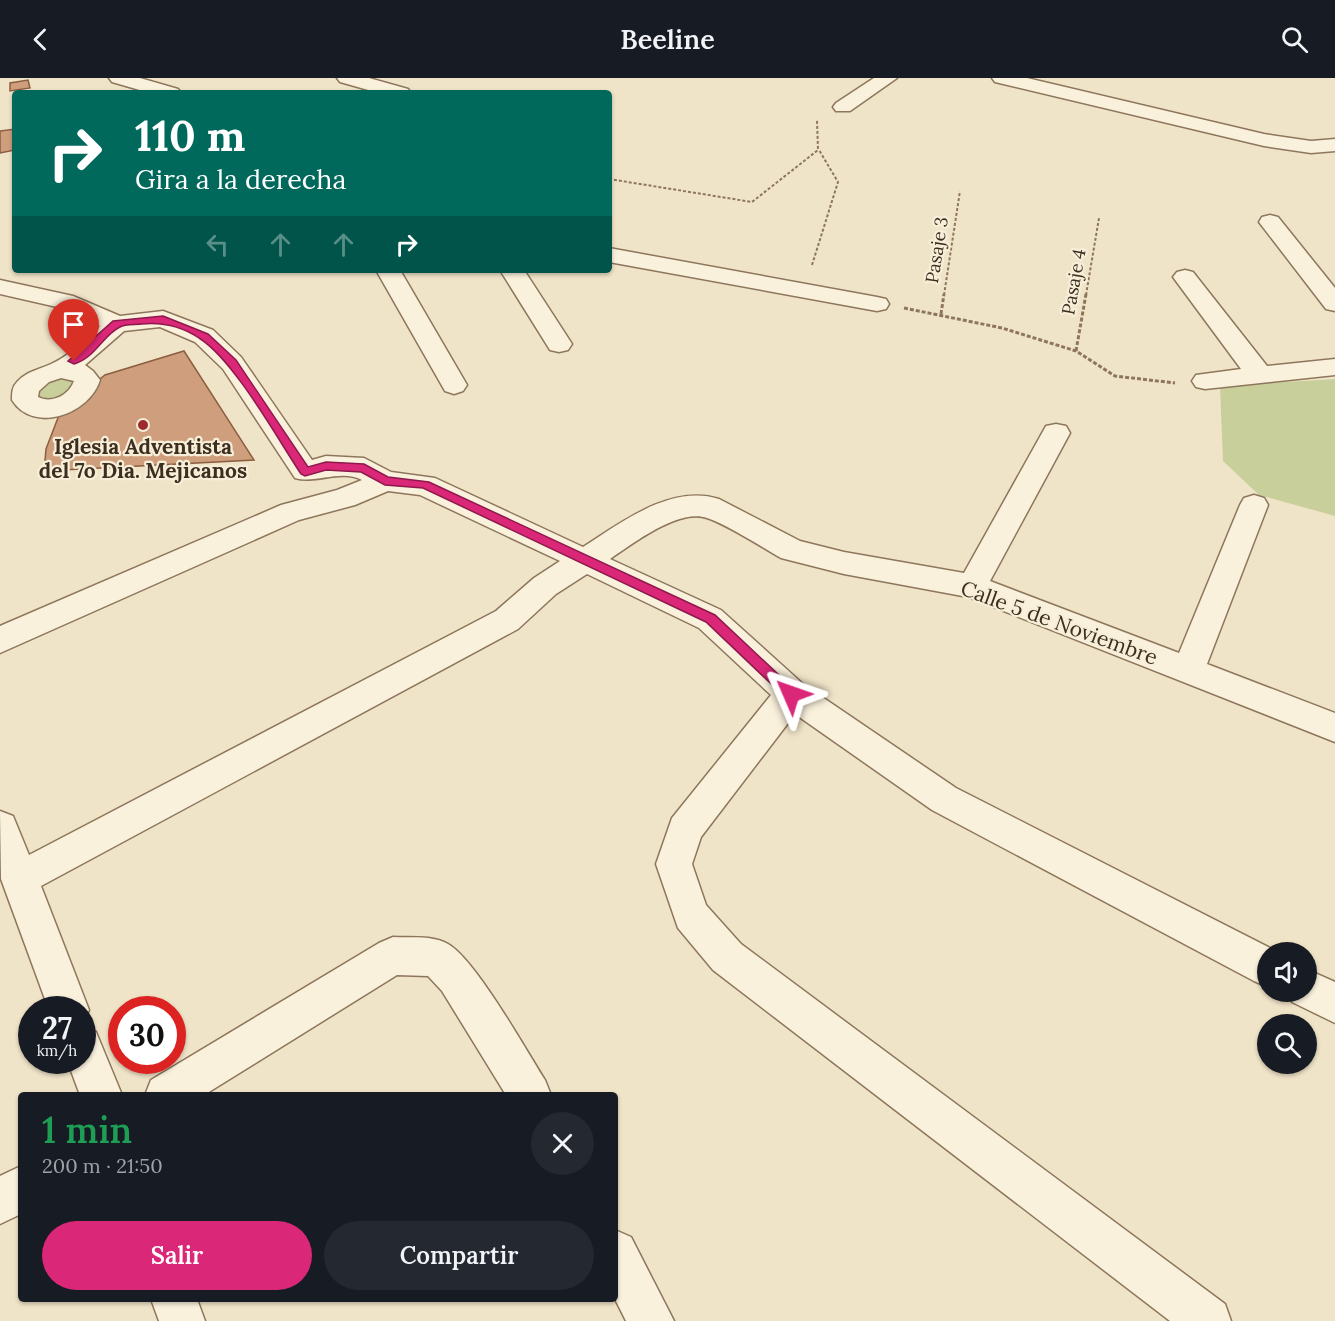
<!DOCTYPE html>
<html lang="es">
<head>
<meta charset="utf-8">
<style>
	:root { --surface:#171b24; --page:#242831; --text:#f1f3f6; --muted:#9ea1a6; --accent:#db2777 }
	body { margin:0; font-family:Lora,serif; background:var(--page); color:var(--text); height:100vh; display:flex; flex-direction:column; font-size:22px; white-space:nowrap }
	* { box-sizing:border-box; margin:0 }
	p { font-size:20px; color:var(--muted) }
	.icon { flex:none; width:33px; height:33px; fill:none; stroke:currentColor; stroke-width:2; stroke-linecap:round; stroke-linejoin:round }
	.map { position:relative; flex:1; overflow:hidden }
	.drawer { position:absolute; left:18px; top:1014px; width:600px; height:210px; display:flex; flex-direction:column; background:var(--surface); border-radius:6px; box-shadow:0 2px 4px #0004 }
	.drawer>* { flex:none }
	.guide { position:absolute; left:12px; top:12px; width:600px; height:183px; border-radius:6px; box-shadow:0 2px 4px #0004; background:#00695c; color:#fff; overflow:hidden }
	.controls { position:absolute; left:1257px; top:864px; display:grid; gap:12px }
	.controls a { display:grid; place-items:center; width:60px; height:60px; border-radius:50%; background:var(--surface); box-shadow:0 2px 4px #0004; font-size:30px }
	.speed { position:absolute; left:18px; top:918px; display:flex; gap:12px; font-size:30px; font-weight:700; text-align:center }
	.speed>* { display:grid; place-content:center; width:78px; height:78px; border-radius:50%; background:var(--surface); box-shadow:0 2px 4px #0004; line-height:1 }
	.speed small { font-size:15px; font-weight:400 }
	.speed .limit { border:9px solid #d22; background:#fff; color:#111 }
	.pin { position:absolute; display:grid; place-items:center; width:51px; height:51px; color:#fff; margin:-62px -26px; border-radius:50% 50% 50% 0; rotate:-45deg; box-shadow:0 0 6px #0007 }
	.pin .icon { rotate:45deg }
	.me { position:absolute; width:66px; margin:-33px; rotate:313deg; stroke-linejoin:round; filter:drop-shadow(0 0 4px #0008) }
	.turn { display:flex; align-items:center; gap:21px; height:126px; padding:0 24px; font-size:27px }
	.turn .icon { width:78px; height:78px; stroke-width:2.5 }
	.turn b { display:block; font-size:42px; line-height:51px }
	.lanes { display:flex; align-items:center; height:57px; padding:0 24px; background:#0003; justify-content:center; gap:30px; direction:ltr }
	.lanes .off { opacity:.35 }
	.round { display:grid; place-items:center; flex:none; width:63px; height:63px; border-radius:32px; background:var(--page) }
	.headline { display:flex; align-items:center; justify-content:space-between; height:102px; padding:0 24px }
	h1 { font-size:36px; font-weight:600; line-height:45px; color:#1e9e55 }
	.primary-button { display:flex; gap:12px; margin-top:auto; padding:12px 24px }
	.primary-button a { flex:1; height:69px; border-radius:36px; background:var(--accent); color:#fff; font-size:24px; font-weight:600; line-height:69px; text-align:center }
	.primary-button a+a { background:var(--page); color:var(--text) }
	header { display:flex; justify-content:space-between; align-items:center; height:78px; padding:0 24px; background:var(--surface); font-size:27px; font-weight:600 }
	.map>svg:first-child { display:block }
	.green { fill:#c9cf9b }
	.building { fill:#cf9f7d; stroke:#8d5f41; stroke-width:1.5 }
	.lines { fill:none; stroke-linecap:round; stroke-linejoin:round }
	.minor-casing { stroke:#8d765c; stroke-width:3 }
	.path-far1 { stroke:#8d765c; stroke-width:2; stroke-dasharray:3 2; stroke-linecap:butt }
	.path { stroke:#8d765c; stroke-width:3; stroke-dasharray:4 2; stroke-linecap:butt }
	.minor { fill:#faf1dc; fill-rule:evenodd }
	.route { fill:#db2777; stroke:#8e194d; stroke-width:1.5 }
	.poi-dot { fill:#9e2a2b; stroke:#f7eed8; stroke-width:2 }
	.labels { text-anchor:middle; stroke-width:4.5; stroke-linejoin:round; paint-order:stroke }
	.far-street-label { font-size:18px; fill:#3d2e20; stroke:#f7eed8 }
	.poi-label { font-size:21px; font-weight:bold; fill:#3d2e20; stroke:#f7eed8 }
	.street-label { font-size:21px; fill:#3d2e20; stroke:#f7eed8 }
</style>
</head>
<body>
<header><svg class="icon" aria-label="back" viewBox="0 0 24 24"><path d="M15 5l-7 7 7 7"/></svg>Beeline<svg class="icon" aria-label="search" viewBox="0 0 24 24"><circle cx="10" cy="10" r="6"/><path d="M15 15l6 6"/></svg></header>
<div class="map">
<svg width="1335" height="1243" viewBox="0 0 1335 1243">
	<rect width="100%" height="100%" fill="#f0e4c8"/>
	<!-- green -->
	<path class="green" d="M61 299 77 305 72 318 39 325 34 314 41 306Z
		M1335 301V438L1259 417 1223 383 1220 308Z"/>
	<!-- building -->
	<path class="building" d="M28 2 30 10 10 13V5Z
		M15 51V72L0 75V53Z
		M184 273 254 382 44 393 46 371 61 332 105 297Z"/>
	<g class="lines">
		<defs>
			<path id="minor" d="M109 0H140L178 11 181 15H150L112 4Z
				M337 0H369L408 11 411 15H379L340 4Z
				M874 0H897L850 33H836L833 29 836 25Z
				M992 0H1027L1264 56 1311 63 1335 61V73L1311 75 1264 68 995 4Z
				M1270 137 1278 139 1335 210V233L1326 231 1259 144 1262 139Z
				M609 170 877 219 886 221 889 226 886 231 877 233 609 184Z
				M376 192H400L467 307 463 313 454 316 445 313Z
				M500 192H524L572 266 568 272 559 274 550 272Z
				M1185 192 1193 194 1267 288 1335 281V297L1205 311 1196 309 1192 303 1196 297 1241 291 1173 199 1177 194Z
				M0 202 73 218 120 238 163 233 213 252 241 279 312 382 326 378 364 380 391 394 435 400 583 469C622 444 671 406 719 421L800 463 844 474 964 495 1046 348 1056 346 1066 348 1070 355 990 503 1179 575 1240 427 1244 420 1254 417 1264 420 1268 427 1207 586 1335 635V664L968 519 844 496 781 480C760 468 728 447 707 440 679 430 632 466 610 481L721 532 803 606 956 710 1278 874H1268V909L1254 903 932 732 795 636 701 759 692 786 706 827 741 866 1225 1226 1231 1243H1170L713 892 678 850 656 786 672 740 771 617 699 550 587 496 556 516 518 551 41 808 89 932 82 946V932H49L1 801 0 733 13 738 29 777 496 533 534 500 560 483 420 417 388 413 355 427 299 442 0 575V548L281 427 337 412 362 402C341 391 316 406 295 400L223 291 195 264 160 249 124 253 85 287 93 293 100 302C89 337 33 356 12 322 12 315 12 309 17 304 27 293 38 292 51 286 69 278 85 262 100 248L57 229 0 216ZM61 300 74 303C69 317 52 326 38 319L39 313 49 304Z
				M393 859C411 860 432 857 448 866 475 881 526 972 545 1002L551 1017H506L442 913 428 898 397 897 204 1017H145L151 1002 379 865Z
				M1306 891 1335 904V945L1292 924 1288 914H1306Z
				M82 948 96 954 122 1017H80L67 982H82Z
				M21 1088V1136L0 1146V1098Z
				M615 1152 631 1159 674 1243H626L615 1221Z
				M151 1221H197L205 1243H159Z"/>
		</defs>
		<!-- minor casing -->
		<use href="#minor" class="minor-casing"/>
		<!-- path-far1 -->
		<path class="path-far1" d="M609 101 752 124 818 72 817 42
			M812 187 838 104 819 72
			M944 217 960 113
			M1086 217 1099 140"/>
		<!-- path -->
		<path class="path" d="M904 230 1002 250 1076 273 1115 298 1175 305
			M941 236 944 216
			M1076 273 1086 216"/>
		<!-- minor -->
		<use href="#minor" class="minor"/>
	</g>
	<!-- route -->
	<path class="route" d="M163 238 208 256 236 282 308 389 326 384 364 386 388 399 429 404 715 537 795 612 797 616 795 620H786L706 544 423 410 385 407 361 394 326 392 305 398 301 396C277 360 234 282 199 260 181 248 163 244 142 246 136 247 125 246 120 249 103 257 95 280 74 286L68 283 113 243Z"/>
	<!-- markers -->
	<circle class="poi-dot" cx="143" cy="347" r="6"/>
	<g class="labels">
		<!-- far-street labels -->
		<g class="far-street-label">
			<text transform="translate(937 172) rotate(-81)" y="6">Pasaje 3</text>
			<text transform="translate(1074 204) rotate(-80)" y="6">Pasaje 4</text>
		</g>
		<!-- poi labels -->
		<g class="poi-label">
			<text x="143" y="376">Iglesia Adventista<tspan x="143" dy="24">del 7o Dia. Mejicanos</tspan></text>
		</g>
		<!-- street labels -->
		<g class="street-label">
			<text transform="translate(1059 545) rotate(20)" y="7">Calle 5 de Noviembre</text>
		</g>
	</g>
</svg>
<div class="controls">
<a><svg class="icon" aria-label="sound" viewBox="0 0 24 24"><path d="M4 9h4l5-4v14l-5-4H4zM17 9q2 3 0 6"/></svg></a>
<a><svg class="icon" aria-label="search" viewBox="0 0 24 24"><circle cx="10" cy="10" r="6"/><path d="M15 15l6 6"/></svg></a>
</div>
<div class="speed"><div>27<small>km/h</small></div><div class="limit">30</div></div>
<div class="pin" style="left:74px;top:283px;background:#d93025"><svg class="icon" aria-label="arrive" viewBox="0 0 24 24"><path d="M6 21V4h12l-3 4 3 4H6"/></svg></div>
<svg class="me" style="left:791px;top:616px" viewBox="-20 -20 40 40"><path d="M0-17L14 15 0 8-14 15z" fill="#db2777" stroke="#fff" stroke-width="4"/></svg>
<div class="guide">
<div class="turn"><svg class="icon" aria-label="right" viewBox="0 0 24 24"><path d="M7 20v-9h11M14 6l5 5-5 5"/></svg><div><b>110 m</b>Gira a la derecha</div></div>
<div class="lanes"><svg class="icon off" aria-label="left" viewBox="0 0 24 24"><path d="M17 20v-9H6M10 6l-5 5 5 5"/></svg><svg class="icon off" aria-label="ahead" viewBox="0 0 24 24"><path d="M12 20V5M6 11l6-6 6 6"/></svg><svg class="icon off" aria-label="ahead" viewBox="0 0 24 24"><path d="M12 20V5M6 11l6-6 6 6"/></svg><svg class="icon" aria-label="right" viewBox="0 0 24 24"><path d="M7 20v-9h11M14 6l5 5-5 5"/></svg></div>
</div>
<section class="drawer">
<div class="headline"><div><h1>1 min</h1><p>200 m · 21:50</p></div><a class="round"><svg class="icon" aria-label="close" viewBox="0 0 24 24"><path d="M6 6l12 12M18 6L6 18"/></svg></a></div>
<div class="primary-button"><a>Salir</a><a>Compartir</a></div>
</section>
</div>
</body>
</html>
